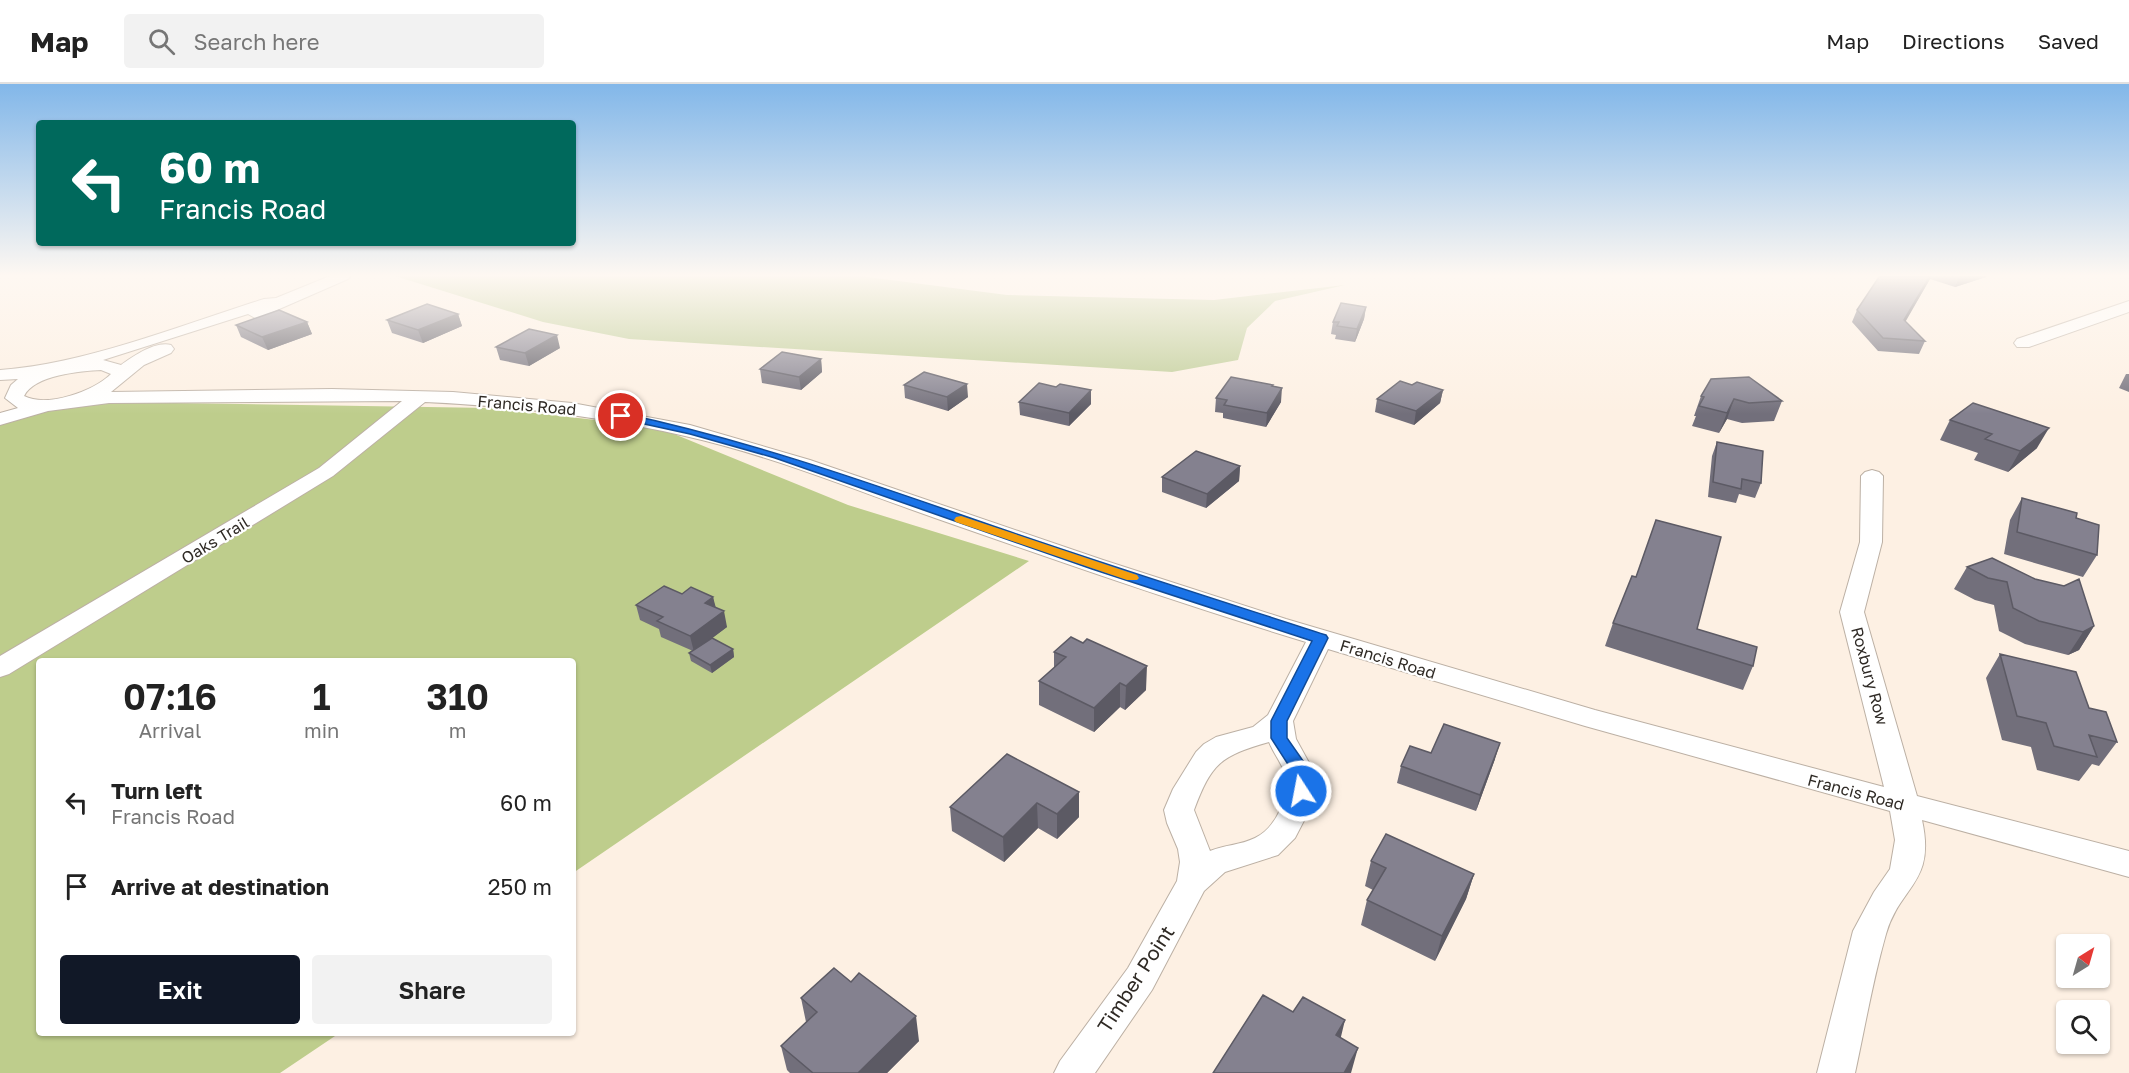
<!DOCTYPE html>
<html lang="en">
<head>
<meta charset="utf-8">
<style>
	:root { --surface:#fff; --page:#f2f2f2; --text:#222; --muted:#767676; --line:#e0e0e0; --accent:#111827 }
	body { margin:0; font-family:"Golos Text",sans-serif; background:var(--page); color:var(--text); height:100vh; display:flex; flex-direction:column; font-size:22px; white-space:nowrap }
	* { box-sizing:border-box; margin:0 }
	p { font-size:20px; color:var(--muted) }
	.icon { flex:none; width:33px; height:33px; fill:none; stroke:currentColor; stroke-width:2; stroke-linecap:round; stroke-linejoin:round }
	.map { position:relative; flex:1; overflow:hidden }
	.drawer { position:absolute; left:36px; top:574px; width:540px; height:378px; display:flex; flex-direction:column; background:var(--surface); border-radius:6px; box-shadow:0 2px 4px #0004 }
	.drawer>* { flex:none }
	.top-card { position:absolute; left:36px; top:36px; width:540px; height:126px; border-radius:6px; box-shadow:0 2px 4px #0004; background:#00695c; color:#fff; overflow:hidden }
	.needle { width:39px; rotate:37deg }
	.fabs { position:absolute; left:2056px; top:850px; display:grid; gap:12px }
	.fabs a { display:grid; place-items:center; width:54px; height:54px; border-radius:6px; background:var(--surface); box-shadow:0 2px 4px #0004; font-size:30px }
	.pin { position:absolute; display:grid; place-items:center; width:51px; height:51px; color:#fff; margin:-26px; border:3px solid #fff; border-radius:50%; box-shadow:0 2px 6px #0007 }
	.me { position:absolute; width:66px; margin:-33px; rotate:349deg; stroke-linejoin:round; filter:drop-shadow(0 0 4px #0008) }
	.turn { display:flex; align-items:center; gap:21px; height:126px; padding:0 24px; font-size:27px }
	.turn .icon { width:78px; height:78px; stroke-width:2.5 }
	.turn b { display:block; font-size:42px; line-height:51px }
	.eta { display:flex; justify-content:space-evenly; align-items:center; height:102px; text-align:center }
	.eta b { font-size:36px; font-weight:600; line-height:42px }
	.primary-button { display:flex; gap:12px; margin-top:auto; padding:12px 24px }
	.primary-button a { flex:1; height:69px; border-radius:6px; background:var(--accent); color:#fff; font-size:24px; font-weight:600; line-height:69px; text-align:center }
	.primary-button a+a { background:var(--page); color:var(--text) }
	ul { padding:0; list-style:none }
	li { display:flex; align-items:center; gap:18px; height:84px; padding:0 24px }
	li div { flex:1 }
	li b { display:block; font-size:22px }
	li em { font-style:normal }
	header { display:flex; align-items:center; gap:36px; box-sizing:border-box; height:84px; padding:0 30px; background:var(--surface); border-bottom:2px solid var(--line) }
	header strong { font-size:28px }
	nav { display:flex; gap:33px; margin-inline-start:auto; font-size:21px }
	.search { width:420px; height:54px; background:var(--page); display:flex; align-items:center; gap:15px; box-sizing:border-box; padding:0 21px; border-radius:6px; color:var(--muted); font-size:22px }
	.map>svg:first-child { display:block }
	.green { fill:#becc95 }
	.forest { fill:#becd8c }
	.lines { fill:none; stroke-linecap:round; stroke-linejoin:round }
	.minor-casing { stroke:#bcb0a4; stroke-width:2 }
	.minor { fill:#fff; fill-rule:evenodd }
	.wall { fill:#726f7b }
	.shaded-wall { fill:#5c5a64 }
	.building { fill:#84818f; stroke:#5c5a64; stroke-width:1.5 }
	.route { fill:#1a73e8; stroke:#114b97; stroke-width:1.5 }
	.slow { fill:#f59e0b }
	.labels { text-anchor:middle; stroke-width:4.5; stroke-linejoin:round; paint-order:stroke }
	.street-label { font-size:16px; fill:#2f2a25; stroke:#fff }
	.near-street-label { font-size:20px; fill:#2f2a25; stroke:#fff }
</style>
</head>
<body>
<header>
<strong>Map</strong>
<div class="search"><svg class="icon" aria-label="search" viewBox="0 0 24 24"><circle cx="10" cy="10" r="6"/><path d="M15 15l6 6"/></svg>Search here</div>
<nav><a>Map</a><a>Directions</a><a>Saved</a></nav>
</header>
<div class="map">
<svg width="2129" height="989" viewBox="0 0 2129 989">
	<rect width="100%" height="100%" fill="#fdf0e3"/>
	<!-- green -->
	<path class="green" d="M395 192H860L1007 211 1214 216 1345 201 1275 217 1247 244 1238 276 1172 288 629 255 543 238Z"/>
	<!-- forest -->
	<path class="forest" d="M108 318 490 324 657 343 848 421 1029 477 573 789V578H39V950H338L280 989H0V341L37 329Z"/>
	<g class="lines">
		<defs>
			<path id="minor" d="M330 192H351L348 195 261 233 255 234 248 230 103 276 121 281C134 272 155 257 171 261L174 265 171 269 144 281 111 308 332 305 453 308 572 319 690 341 810 376 1103 476 1286 535 1595 626 1884 703 1840 528 1860 458 1861 392 1865 388 1872 386 1879 388 1883 392 1882 458 1864 528 1917 712 2129 767V793L1922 736C1936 800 1900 801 1886 850 1873 895 1865 943 1855 989H1817L1853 847 1874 808 1890 785 1895 756 1890 727 1585 642 1328 565 1293 637 1296 655 1313 686 1316 705 1310 725 1295 754 1278 771 1225 788 1204 807 1152 906 1095 989H1054L1060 977 1128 884 1177 797 1180 778 1178 765 1167 739 1164 726 1173 705 1196 668 1204 660 1216 653 1253 643 1268 631 1306 558C1181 520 1058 477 935 434 852 405 770 371 685 352 599 332 513 322 425 318L333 392 9 590 0 593V572L319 384 402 317 109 319 48 327 0 341V329L18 324 5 314 11 301 18 295 0 296V286C86 280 181 241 264 215L276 214ZM101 286 111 290C94 307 47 324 24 312 34 291 81 287 101 286ZM1269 658C1273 668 1280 677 1284 687 1292 710 1276 744 1255 754 1241 761 1224 761 1210 767L1194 726C1212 678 1221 672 1269 658Z
				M2129 217V228L2029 263H2017L2014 259 2017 255Z"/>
		</defs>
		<!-- minor casing -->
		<use href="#minor" class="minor-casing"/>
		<!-- minor -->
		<use href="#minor" class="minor"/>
	</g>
	<!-- wall -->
	<path class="wall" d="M1884 192H1987L1986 193 1955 203 1930 195 1905 237 1925 257 1919 270 1878 267 1852 238 1857 226Z
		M1366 223 1364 235 1355 258 1335 255 1336 251 1331 250 1333 238Z
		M458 230 462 242 423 259 392 249 387 236Z
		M307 238 312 250 268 266 241 253 236 241Z
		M496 263 560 264 529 282 500 276Z
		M821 275 822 288 801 306 762 299 760 285Z
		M2126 290H2129V308L2119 304Z
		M904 301 968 313 948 327 905 314Z
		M1273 301V302L1281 318 1266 343 1223 334V329L1215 328 1216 314Z
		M1412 301 1443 306 1440 319 1414 341 1375 328 1377 315Z
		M1056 303 1091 306V320L1069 342 1020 331 1019 318Z
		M1701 312 1782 317 1774 337 1742 339 1727 335 1719 349 1692 342 1696 332H1694Z
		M1950 336 2037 364 2008 388 1974 376 1978 369 1940 356Z
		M1717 358 1761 399 1755 414 1739 410 1736 419 1708 413 1712 372Z
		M1240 382 1239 397 1206 424 1162 408V393Z
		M2022 414 2076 434 2097 471 2083 493 2004 470 2010 436Z
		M1992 474 2094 542 2079 566 2068 571 2025 560 1999 547 1994 521 1975 516 1954 505 1967 483Z
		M682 510 713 513 715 524 727 543 709 556 733 565 734 573 712 589 691 577 689 569 693 567 661 553 659 545 640 536 636 521Z
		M1613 539 1697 545 1753 582 1743 606 1605 562Z
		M1083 559 1146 606 1125 626 1120 623 1094 648 1039 621V597L1054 584V568Z
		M2000 570 2089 624 2117 658 2099 682 2092 680 2079 697 2037 686 2031 663 2002 656 1986 594Z
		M1431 669 1495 675 1476 727 1397 699 1401 682Z
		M1079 708V733L1057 755 1038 744 1004 778 952 747 950 723Z
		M1371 777 1474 790 1466 815 1435 877 1361 841 1367 816 1373 806 1365 802Z
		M801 914 919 957 887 989H790L787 986 781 962 806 938Z"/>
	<!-- shaded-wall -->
	<path class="shaded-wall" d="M1930 192H1931L1930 195 1899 249 1904 236Z
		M1960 192H1987L1986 193 1955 203Z
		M1366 223 1364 235 1355 258 1357 245Z
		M458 230 462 242 423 259 418 246Z
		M307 238 312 250 268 266 262 253Z
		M557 251 560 264 529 282 525 269Z
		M821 275 822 288 801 306 799 293Z
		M967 300 968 313 948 327 947 313Z
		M1282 304 1281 318 1266 343 1267 329Z
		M1091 306V320L1069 342V329Z
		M1443 306 1440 319 1414 341 1416 327Z
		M1734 315 1727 335 1719 349 1727 329Z
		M2049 344 2037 364 2008 388 2020 367Z
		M1240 382 1239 397 1206 424 1207 410Z
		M713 513 717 528 705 519Z
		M724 527 727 543 694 568 690 552Z
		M2094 542 2079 566 2068 571 2083 548Z
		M733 565 734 573 712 589 710 581Z
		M1147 582 1146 606 1125 626 1126 602Z
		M1120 599V623L1094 648V624Z
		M1500 659 1495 675 1476 727 1480 711Z
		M1079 708V733L1057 755V730Z
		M1037 719 1038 744 1004 778 1003 753Z
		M1474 790 1466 815 1435 877 1442 852Z
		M916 932 919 957 887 989H858Z
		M1345 936 1339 961 1336 951Z
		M1358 964 1351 989H1344Z"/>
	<!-- building -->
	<path class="building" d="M1884 192H1930L1904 236 1925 257 1883 254 1857 226 1879 193Z
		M1341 219 1366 223 1357 245 1337 242 1339 238H1333Z
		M427 220 458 230 418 246 387 236Z
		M279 226 307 238 262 253 236 241Z
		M529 245 557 251 525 269 496 263Z
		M782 268 821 275 799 293 760 285Z
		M924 288 967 300 947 313 904 301Z
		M1231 293 1273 301 1272 302 1282 304 1267 329 1224 321 1227 316 1216 314Z
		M1749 293 1782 317 1749 319 1734 315 1727 329 1699 322 1704 313 1701 312 1711 295Z
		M1400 297 1412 301 1417 298 1443 306 1416 327 1377 315Z
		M1039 299 1056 303 1060 300 1091 306 1069 329 1019 318Z
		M1973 319 2049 344 2020 367 1985 355 1992 350 1950 336Z
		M1717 358 1763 367 1761 399 1742 395 1741 405 1713 398Z
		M1196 367 1240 382 1207 410 1162 393Z
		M2022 414 2077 429 2076 434 2099 441 2097 471 2017 448Z
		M1656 436 1721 453 1697 545 1757 563 1753 582 1613 539 1632 492 1636 493Z
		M1992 474 2035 495 2064 502 2079 495 2094 542 2083 548 2039 537 2013 524 2007 498 1988 494 1967 483Z
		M664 502 682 510 691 503 713 513 705 519 724 527 690 552 657 537 663 533 636 521Z
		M1071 553 1083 559 1087 555 1147 582 1126 602 1120 599 1094 624 1039 597 1066 573 1054 568Z
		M712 554 733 565 710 581 689 569Z
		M2000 570 2076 588 2089 624 2106 628 2117 658 2089 651 2097 673 2054 662 2046 639 2017 632Z
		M1444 640 1500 659 1480 711 1401 682 1410 662 1431 669Z
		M1007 670 1079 708 1057 730 1037 719 1003 753 950 723Z
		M1386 750 1474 790 1442 852 1367 816 1386 784 1371 777Z
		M834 884 851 898 859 889 916 932 858 989H813L781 962 817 928 801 914Z
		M1263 911 1293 928 1303 913 1345 936 1336 951 1358 964 1344 989H1213Z"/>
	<!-- sky -->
	<linearGradient id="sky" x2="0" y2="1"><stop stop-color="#82b7e9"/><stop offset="0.58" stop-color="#fef8f2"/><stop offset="1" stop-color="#fef8f2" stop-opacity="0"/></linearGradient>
	<rect width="2129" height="330" fill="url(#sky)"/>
	<!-- route -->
	<path class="route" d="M621 329C753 357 875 401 1002 445 1110 482 1218 516 1326 551L1328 554 1287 637V654L1308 684 1310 707 1307 712 1301 714 1295 712 1291 685 1271 654V637L1312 557 1092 485 775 374 690 350 617 334 615 332Z"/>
	<!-- slow -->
	<path class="slow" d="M961 432 1137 491 1139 494 1137 496H1127L956 438 954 436 956 433Z"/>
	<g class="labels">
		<!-- street labels -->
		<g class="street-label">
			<text transform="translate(527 321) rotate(5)" y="6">Francis Road</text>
			<text transform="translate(215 456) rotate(-31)" y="6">Oaks Trail</text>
			<text transform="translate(1388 575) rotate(17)" y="6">Francis Road</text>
			<text transform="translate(1870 592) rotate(75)" y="6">Roxbury Row</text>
			<text transform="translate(1856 708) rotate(15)" y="6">Francis Road</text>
		</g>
		<!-- near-street labels -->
		<g class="near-street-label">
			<text transform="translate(1136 895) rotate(-57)" y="7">Timber Point</text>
		</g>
	</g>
</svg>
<div class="fabs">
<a><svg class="needle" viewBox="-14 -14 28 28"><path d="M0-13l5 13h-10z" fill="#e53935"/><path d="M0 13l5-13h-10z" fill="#767676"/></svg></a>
<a><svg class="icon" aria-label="search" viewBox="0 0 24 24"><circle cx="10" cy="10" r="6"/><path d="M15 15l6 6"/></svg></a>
</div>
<div class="pin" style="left:621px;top:332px;background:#d93025"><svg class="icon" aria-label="arrive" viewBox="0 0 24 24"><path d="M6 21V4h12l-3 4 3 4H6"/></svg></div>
<svg class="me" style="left:1301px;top:707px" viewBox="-20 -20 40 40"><circle r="17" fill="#1a73e8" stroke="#fff" stroke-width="3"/><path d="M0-11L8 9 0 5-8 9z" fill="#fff"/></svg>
<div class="top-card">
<div class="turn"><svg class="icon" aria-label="left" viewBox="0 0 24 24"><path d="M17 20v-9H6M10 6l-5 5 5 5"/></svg><div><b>60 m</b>Francis Road</div></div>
</div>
<section class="drawer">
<div class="eta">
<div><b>07:16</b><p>Arrival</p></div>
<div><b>1</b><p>min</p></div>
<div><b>310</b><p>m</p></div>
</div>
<ul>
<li><svg class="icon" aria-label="left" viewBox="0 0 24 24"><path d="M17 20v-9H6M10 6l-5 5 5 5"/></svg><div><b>Turn left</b><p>Francis Road</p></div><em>60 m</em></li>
<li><svg class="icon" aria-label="arrive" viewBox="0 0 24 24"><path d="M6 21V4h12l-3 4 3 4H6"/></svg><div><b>Arrive at destination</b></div><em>250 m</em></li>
</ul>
<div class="primary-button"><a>Exit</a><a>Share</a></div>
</section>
</div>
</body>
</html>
